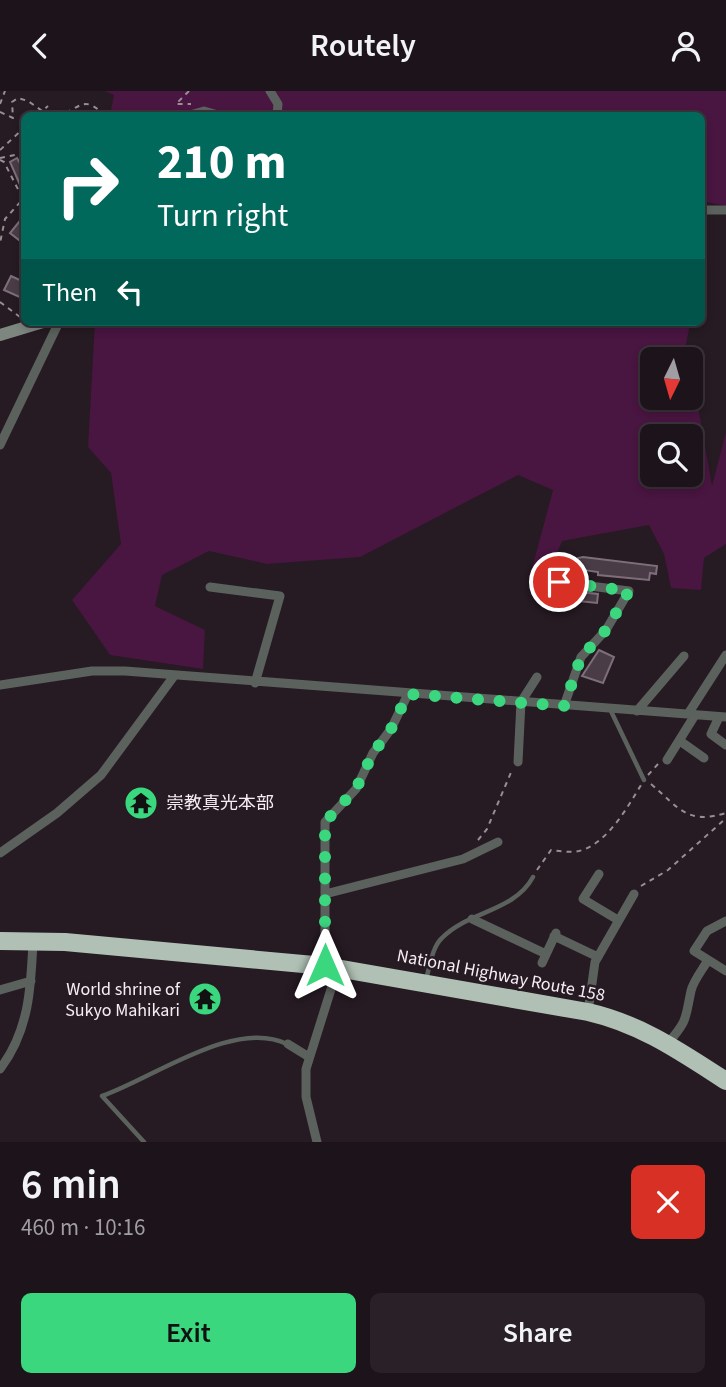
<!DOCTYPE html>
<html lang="en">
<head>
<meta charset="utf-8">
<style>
	:root { --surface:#1c141a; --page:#292127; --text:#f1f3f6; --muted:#a09ea2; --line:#3a3339; --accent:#3bd77f }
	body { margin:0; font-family:"Source Sans 3","Noto Sans JP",sans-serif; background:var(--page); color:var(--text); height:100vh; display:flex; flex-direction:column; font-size:26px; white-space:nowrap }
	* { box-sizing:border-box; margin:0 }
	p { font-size:23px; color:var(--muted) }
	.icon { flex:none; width:38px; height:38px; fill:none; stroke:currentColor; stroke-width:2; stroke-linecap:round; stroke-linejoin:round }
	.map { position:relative; height:1051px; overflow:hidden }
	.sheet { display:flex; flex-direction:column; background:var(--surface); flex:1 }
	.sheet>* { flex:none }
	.guide { position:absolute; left:21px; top:21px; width:684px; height:214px; border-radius:10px; box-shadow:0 4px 10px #0003,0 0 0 2px var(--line); background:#00695c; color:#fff; overflow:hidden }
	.needle { width:46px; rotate:185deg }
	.fabs { position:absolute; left:640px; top:256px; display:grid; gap:14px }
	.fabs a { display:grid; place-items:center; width:63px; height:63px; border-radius:10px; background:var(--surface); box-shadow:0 4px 10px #0003,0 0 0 2px var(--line); font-size:35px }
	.pin { position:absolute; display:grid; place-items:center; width:60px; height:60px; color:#fff; margin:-30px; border:4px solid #fff; border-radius:50%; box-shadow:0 2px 7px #0007 }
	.me { position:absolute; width:77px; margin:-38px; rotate:0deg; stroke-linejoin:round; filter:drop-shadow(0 0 5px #0008) }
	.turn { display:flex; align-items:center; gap:24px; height:147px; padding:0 21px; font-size:32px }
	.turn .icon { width:91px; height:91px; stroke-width:2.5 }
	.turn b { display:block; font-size:49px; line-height:60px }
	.then { display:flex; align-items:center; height:66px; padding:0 21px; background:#0003; gap:14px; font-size:26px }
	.round { display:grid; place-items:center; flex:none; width:74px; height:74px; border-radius:10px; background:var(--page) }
	.overview { display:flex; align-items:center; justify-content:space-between; height:119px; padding:0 21px }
	h1 { font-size:42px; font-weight:600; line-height:52px }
	.action { display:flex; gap:14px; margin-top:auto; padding:14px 21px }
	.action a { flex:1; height:80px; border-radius:10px; background:var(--accent); color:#111; font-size:28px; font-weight:600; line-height:80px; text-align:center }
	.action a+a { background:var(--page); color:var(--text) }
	header { display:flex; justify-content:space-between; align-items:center; height:91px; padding:0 21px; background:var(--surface); font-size:32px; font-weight:600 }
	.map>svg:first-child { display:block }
	.green { fill:#491541; fill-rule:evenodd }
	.building { fill:#493c46; stroke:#7d6e7a; stroke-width:2 }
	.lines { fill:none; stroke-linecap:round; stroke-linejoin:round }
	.path { stroke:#988e95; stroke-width:2; stroke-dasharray:5 5; stroke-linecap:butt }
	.lane { stroke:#5b615c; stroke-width:4.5 }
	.street { stroke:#5b615c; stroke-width:9 }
	.secondary { stroke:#7d8780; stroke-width:12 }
	.highway { stroke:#b0c0b4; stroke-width:18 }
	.route { stroke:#3bd77f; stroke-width:12; stroke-dasharray:0 21.6 }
	.labels { text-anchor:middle; stroke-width:5; stroke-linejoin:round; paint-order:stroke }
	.poi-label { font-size:18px; fill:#f5edf3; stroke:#261a23; text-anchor:start }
	.street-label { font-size:18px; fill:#f5edf3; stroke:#261a23 }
</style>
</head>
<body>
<header><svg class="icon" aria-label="back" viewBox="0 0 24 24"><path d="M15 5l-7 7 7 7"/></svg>Routely<svg class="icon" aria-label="person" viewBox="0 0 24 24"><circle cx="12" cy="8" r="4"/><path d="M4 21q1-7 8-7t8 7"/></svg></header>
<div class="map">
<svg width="726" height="1051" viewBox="0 0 726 1051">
	<rect width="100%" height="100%" fill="#261a23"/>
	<!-- green -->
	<path class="green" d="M104 0H726V115L702 110V24H110L114 4Z
		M95 231H685L690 233 683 268H653V306H691V294L695 298 712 395 726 341V453L704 467 701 499 671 497 664 463 649 434 562 450 546 489 530 485 553 399 518 384 360 466 267 473 209 460 162 484 155 515 205 539 203 578 110 564 72 509 121 453 111 382 88 356ZM653 345H691V383H653Z"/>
	<!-- building -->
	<path class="building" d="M17 67 22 76 24 75V103L10 71Z
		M19 131 24 135V153L10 142Z
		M11 185 24 191V208L4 199Z
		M583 466 657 475 656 483 650 482 649 489 598 484V481L577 478 578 467Z
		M570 500 598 503 597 512 569 509Z
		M599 559 614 566 603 592 582 585Z"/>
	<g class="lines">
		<!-- path -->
		<path class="path" d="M189 0 176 13H191
			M0 13 5 0
			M0 21 13 27 12 11 18 7 28 10 48 24
			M38 24 48 15
			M56 24C79 21 82 1 104 24
			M0 59 24 37
			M0 67 24 62
			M0 69 4 71 23 108 5 128 0 152
			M0 211 20 226
			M648 684 658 673
			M651 693C679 717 687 734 726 722
			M478 749 487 738 512 679
			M537 779 551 759C560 760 570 762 579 760 607 753 627 717 641 694
			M641 795 668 779 724 729"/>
		<!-- lane -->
		<path class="lane" d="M610 618 644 689
			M426 888C430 876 432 856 442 847 468 820 514 821 533 786
			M144 1051 102 1005C152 988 234 927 287 953"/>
		<!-- street -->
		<path class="street" d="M270 0 278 13 277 24
			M190 24 204 20 218 24
			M702 119H726
			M0 354 59 231
			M559 491 629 500 606 539 581 566 564 615
			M210 496 280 505 255 592
			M0 594 92 580H125L726 626
			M637 620 684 565
			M688 623 726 564
			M719 626 711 643 726 654
			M680 650 704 667
			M667 669 695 624
			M518 671 521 611 537 586
			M0 762 57 722 101 684 174 585
			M599 783 583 808 618 829
			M325 803 463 768 498 751
			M472 828 546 863
			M726 830 707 840 694 860 726 880
			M554 845 598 866
			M542 872 556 842
			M325 875V731L356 698 373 662 391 638 408 603
			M0 899 31 890
			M588 921 595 871 634 803
			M668 952C688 929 685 928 691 900 693 890 703 878 708 869
			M288 953 309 966
			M0 978C29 940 31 897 33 850
			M317 1051 306 1006V978L338 876"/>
		<!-- secondary -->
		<path class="secondary" d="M0 244 43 231"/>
		<!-- highway -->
		<path class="highway" d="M0 850 65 851 325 875 588 921C641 933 681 961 726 990"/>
	</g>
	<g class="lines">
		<!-- route -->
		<path class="route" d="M325 874V731L356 698 373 662 391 638 408 603 564 615 581 566 606 539 629 500 559 491"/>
	</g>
	<!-- icons -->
	<defs>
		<symbol id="temple-disc" viewBox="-11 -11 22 22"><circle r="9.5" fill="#3bd77f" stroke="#261a23"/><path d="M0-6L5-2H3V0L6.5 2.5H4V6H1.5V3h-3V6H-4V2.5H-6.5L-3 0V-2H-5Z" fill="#111"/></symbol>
	</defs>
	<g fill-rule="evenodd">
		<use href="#temple-disc" x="122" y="693" width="38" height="38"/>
		<use href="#temple-disc" x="186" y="889" width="38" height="38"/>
	</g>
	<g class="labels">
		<!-- poi labels -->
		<g class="poi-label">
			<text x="166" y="718">崇教真光本部</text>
			<text x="180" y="904" text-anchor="end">World shrine of<tspan x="180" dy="21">Sukyo Mahikari</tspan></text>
		</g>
		<!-- street labels -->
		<g class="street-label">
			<text transform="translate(501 884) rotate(11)" y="6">National Highway Route 158</text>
		</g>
	</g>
</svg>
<div class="fabs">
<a><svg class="needle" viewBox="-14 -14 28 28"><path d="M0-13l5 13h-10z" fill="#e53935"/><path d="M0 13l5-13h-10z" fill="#a09ea2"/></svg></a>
<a><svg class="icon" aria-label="search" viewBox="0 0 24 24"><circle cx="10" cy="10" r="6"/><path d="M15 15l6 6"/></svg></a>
</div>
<div class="pin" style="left:559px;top:491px;background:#d93025"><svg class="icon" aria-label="arrive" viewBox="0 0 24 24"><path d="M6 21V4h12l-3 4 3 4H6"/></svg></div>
<svg class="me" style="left:325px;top:874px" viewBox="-20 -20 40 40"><path d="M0-17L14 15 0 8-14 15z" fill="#3bd77f" stroke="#fff" stroke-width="4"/></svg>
<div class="guide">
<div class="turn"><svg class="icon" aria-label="right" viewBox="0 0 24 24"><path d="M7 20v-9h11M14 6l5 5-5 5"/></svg><div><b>210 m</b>Turn right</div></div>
<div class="then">Then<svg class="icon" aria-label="left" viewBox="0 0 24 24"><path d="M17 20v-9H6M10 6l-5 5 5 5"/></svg></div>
</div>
</div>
<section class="sheet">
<div class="overview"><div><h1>6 min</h1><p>460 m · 10:16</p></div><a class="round" style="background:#d93025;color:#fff"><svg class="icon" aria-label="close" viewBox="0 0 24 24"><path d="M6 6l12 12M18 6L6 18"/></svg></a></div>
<div class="action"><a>Exit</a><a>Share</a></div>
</section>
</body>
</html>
